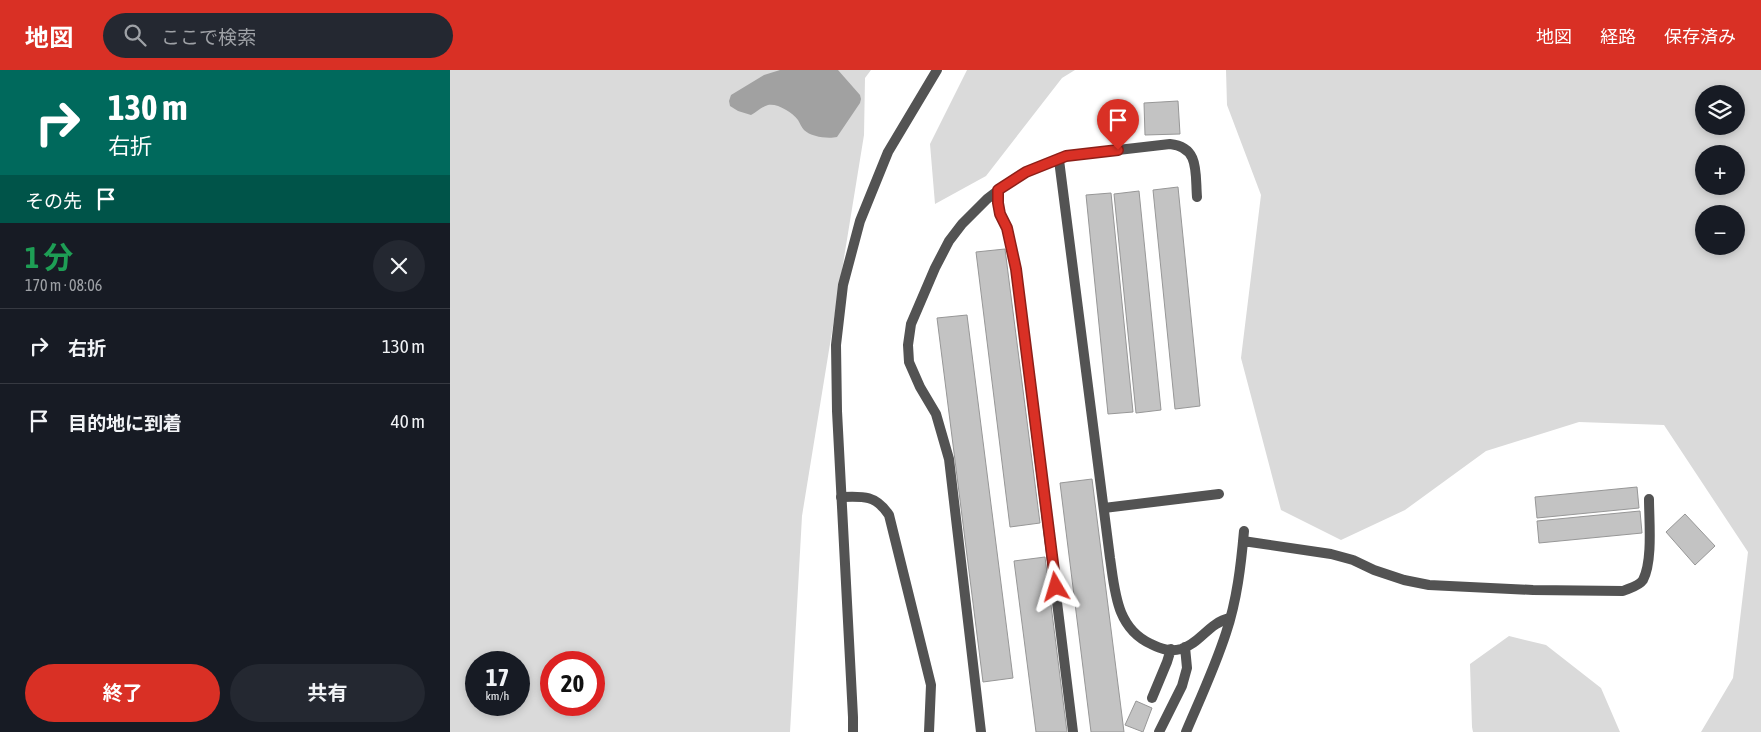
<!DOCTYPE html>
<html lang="ja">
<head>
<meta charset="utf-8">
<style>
	:root { --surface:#171b24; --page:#242831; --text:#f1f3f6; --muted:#9ea1a6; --line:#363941; --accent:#d93025 }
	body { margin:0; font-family:"Asap Condensed","Noto Sans JP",sans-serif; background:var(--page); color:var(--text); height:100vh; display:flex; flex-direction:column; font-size:19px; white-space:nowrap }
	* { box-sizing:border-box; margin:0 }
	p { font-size:16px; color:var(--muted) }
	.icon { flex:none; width:28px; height:28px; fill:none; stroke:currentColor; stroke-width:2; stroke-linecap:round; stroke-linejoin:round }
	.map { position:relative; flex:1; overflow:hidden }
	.details { display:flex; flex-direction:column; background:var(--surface); width:450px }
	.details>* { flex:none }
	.banner { background:#00695c; color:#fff; overflow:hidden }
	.buttons { position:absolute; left:1245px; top:15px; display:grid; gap:10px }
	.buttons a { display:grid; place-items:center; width:50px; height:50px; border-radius:50%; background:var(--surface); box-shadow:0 2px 8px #0003; font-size:25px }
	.speed { position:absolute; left:15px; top:581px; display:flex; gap:10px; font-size:25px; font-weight:700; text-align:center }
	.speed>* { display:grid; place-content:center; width:65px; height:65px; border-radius:50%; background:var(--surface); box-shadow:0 2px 8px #0003; line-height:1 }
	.speed small { font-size:12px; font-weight:400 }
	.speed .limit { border:8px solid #d22; background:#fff; color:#111 }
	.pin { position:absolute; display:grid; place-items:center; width:42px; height:42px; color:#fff; margin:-51px -21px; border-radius:50% 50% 50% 0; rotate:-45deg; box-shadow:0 0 5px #0007 }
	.pin .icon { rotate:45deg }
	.me { position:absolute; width:55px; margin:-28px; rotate:353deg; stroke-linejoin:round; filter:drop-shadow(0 0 4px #0008) }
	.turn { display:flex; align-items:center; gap:18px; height:105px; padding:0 25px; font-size:22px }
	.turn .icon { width:65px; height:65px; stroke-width:2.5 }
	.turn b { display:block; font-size:35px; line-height:42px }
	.then { display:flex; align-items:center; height:48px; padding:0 25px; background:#0003; gap:10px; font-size:19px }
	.round { display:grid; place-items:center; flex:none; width:52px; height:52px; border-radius:26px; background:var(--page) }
	.summary { display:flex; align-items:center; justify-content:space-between; height:85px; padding:0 25px }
	h1 { font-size:30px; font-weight:700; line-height:38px; color:#1e9e55 }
	.cta { display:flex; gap:10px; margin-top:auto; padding:10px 25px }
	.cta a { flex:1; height:58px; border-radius:30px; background:var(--accent); color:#fff; font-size:20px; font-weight:700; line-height:58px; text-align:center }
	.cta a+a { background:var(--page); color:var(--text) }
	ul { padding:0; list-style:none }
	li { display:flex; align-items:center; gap:15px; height:75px; padding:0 25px; border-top:1px solid var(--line) }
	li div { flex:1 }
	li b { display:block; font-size:19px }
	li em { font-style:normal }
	header { display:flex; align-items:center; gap:30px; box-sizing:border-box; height:70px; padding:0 25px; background:var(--accent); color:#fff }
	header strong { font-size:24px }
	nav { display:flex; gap:28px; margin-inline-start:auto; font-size:18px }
	.search { width:350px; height:45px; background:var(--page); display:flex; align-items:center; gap:12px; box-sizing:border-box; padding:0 18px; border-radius:28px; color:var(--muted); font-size:19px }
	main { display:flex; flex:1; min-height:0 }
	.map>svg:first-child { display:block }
	.green { fill:#dadada; fill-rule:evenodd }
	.water { fill:#a1a1a1 }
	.building { fill:#c3c3c3; stroke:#979797 }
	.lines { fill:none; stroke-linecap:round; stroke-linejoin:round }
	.service { stroke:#535353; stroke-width:10 }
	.minor { stroke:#535353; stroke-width:10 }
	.tertiary { stroke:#535353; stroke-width:10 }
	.route-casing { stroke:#8d1f18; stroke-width:12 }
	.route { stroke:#d93025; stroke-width:9 }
</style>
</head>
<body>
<header>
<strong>地図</strong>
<div class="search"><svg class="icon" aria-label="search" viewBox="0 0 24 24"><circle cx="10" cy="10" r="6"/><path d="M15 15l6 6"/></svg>ここで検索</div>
<nav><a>地図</a><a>経路</a><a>保存済み</a></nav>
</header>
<main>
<section class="details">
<div class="banner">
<div class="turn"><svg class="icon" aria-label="right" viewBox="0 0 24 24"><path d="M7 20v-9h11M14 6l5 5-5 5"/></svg><div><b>130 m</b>右折</div></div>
<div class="then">その先<svg class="icon" aria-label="arrive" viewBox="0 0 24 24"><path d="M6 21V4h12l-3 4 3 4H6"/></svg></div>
</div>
<div class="summary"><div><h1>1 分</h1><p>170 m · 08:06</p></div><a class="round"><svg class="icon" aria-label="close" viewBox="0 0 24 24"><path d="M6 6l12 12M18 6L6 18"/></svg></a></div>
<ul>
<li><svg class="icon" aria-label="right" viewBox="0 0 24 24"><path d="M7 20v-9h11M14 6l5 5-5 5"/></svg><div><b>右折</b></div><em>130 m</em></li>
<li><svg class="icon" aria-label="arrive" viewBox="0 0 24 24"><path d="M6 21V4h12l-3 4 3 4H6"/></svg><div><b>目的地に到着</b></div><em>40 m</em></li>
</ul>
<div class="cta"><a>終了</a><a>共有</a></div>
</section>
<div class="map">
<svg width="1311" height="662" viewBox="0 0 1311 662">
	<rect width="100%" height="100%" fill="#fff"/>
	<!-- green -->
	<path class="green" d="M0 0H421L415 8 414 65 352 446 340 662H0ZM26 592H69V635H26ZM101 592H144V635H101Z
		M517 0H625L612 8 536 106 485 134 480 74Z
		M776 0H1311V662H1251L1283 608 1298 482 1214 355 1129 352 1036 381 955 440 891 470 831 440 791 288 811 125 777 35ZM1254 24H1286V56H1254ZM1254 84H1286V116H1254ZM1254 144H1286V176H1254Z
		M1059 566 1096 575 1151 618 1170 662H1023L1022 657 1020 594Z"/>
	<!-- water -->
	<path class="water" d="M330 0H388L410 25 411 29 410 33 387 67C378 69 361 67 354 60 351 57 350 53 348 50 342 42 327 33 318 35 311 37 307 42 301 45L288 41 280 36 279 31 281 25 314 5Z"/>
	<!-- building -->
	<path class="building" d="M728 31 730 64 695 65 694 33Z
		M728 117 750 336 725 339 703 120Z
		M689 121 711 340 686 343 664 124Z
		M661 123 683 342 658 344 636 125Z
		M555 179 590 453 560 457 526 182Z
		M517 245 563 608 533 612 487 248Z
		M642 409 674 662H641L610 413Z
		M1187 417 1189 438 1087 448 1085 427Z
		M1190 441 1192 463 1089 473 1087 451Z
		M1235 444 1265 476 1245 495 1216 462Z
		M595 487 617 662H586L564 491Z
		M686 631 702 638 693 662 675 655Z"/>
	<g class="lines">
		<!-- service -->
		<path class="service" d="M609 90 660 488C665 521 666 558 701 574 711 579 720 582 731 579 751 573 758 553 780 548
			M549 120 548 133 550 144 557 158 566 199 623 662
			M654 438 769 424
			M702 628 717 592 721 579
			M531 662 499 389 486 344 470 317 459 292 458 275 461 254 485 198 499 171 512 154 537 129 554 116 576 102 616 86 720 74C750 77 745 103 747 127
			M709 662 732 616 737 598 735 577"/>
		<!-- minor -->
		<path class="minor" d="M391 427C413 426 426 425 439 445L481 615 479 662
			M793 471 881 484 903 490 924 500 954 510 979 515 1083 520 1173 521C1180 518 1189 516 1193 510 1203 491 1199 450 1199 429
			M736 662C750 629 765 597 776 563 787 530 791 495 794 461"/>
		<!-- tertiary -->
		<path class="tertiary" d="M403 662V647L387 341 386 275 393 215 410 151 438 82 487 0"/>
	</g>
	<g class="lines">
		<defs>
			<path id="route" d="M606 517 566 199 557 158 550 144 548 133V120L576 102 616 86 668 80"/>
		</defs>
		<!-- route casing -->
		<use href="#route" class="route-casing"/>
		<!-- route -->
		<use href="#route" class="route"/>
	</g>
</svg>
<div class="buttons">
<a><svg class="icon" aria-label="layers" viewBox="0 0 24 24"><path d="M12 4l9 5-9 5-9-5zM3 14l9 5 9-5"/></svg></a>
<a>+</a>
<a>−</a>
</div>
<div class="speed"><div>17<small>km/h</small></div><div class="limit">20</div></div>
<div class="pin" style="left:668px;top:80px;background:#d93025"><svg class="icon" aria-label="arrive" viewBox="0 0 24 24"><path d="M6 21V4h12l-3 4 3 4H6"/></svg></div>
<svg class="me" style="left:606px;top:517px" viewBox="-20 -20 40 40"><path d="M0-17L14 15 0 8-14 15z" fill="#d93025" stroke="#fff" stroke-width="4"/></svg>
</div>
</main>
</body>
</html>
